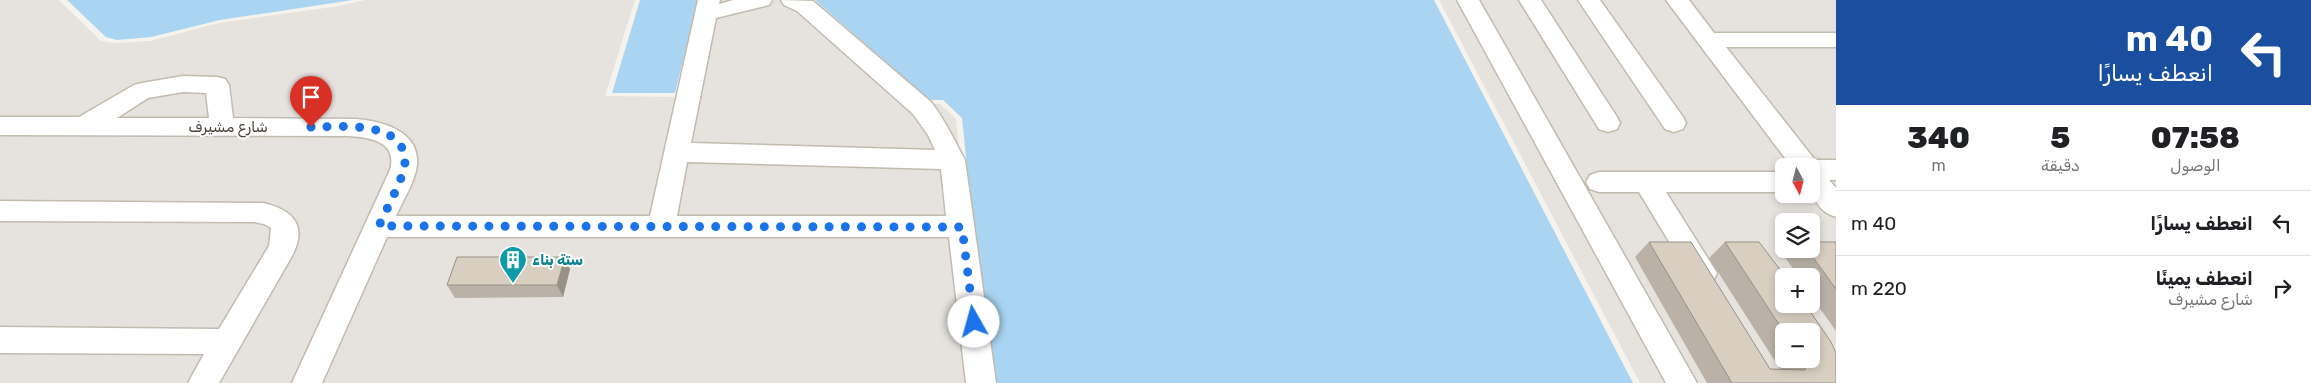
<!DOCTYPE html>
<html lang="ar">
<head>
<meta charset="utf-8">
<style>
	:root { --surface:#fff; --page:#f6f6f6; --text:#202124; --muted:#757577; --line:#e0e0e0 }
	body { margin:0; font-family:Rubik,Cairo,sans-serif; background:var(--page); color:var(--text); direction:rtl; height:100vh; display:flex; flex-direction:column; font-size:19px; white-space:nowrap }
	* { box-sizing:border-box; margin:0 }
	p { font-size:16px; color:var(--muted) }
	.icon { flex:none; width:28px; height:28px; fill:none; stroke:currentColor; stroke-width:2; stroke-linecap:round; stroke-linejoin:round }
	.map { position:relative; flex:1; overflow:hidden; direction:ltr }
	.side { display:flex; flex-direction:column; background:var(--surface); width:475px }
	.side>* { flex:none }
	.banner { background:#1a4fa0; color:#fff; overflow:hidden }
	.needle { width:32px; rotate:173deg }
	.fabs { position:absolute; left:1775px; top:158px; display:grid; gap:10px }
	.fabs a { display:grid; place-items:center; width:45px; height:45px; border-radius:8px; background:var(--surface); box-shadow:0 2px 8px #0003; font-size:25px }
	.pin { position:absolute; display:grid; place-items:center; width:42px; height:42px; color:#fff; margin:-51px -21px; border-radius:50% 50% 50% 0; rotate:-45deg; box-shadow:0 0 5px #0007 }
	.pin .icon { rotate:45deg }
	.me { position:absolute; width:55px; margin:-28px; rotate:353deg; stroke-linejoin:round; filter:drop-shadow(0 0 4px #0008) }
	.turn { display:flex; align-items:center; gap:18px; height:105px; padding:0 15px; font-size:22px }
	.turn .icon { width:65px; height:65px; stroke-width:2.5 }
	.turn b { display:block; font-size:35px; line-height:42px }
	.eta { display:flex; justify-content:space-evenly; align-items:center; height:85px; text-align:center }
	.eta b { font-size:30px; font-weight:800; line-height:35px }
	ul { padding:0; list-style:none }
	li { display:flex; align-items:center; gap:15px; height:65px; padding:0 15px; border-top:1px solid var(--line) }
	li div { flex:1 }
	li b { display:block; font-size:19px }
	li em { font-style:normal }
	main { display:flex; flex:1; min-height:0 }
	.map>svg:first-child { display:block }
	.industrial { fill:#e6e2dd; fill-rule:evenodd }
	.water { fill:#a9d4f2 }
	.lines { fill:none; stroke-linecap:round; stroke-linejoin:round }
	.minor-casing { stroke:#c2bbae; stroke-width:3 }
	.minor { fill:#fff; fill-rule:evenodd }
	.wall { fill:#bab2a6; fill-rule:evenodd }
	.shaded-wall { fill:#979187 }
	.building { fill:#d8cfc1; stroke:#979187 }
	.route { stroke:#1a73e8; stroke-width:9; stroke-dasharray:0 16.2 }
	.labels { text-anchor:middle; stroke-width:4; stroke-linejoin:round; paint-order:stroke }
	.street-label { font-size:15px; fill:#4b4439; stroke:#fff }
	.culture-label { font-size:15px; font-weight:bold; fill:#0d838f; stroke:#fff; text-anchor:start }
</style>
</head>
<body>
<main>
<section class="side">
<div class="banner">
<div class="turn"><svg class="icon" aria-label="left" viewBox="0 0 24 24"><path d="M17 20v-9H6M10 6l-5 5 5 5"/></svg><div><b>40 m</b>انعطف يسارًا</div></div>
</div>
<div class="eta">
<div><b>07:58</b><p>الوصول</p></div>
<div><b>5</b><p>دقيقة</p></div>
<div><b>340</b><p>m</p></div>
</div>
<ul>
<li><svg class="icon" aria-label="left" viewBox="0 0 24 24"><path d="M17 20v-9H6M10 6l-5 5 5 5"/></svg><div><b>انعطف يسارًا</b></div><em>40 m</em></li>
<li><svg class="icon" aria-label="right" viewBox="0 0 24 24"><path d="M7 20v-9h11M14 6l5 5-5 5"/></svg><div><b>انعطف يمينًا</b><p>شارع مشيرف</p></div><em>220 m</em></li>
</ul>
</section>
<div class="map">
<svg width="1836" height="383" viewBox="0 0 1836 383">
	<rect width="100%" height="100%" fill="#f6f3ec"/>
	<!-- industrial -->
	<path class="industrial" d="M0 0H59L101 41 114 43 150 41 219 23 339 6 365 0H635L605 96 680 97 703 0H809L926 103 940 104 956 119 983 383H0Z
		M1439 0H1836V383H1640ZM1784 166H1811V194H1784ZM1784 221H1811V249H1784ZM1784 276H1811V304H1784ZM1784 331H1811V359H1784Z"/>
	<!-- water -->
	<path class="water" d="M67 0H353L220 20 151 37 117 40 106 37Z
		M640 0H698L675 93H612Z
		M815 0H1434L1633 383H990L962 118 943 100H929Z"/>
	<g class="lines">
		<defs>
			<path id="minor" d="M698 0H720L719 4 733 0H772L769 5 716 18 691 143 935 150 928 135 913 114 797 11 784 5 781 0 813 1 931 102C945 120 954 140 965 160L996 383H966L949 237H387L322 383H292L390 170C398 141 369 137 347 136L0 135V117H79L134 85 142 83 183 76 217 77 225 79 229 85 233 118 356 119C382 121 420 131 417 165 415 182 403 200 396 216H650ZM183 92 206 93 209 118H117L148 98ZM687 162 941 169 946 216H677Z
				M1457 0H1479L1697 383H1666Z
				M1519 0H1541L1617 117 1620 123 1617 129 1608 132 1599 129Z
				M1578 0H1600L1683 117 1686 123 1683 129 1674 132 1665 129Z
				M1666 0H1689L1714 33H1836V47H1726L1815 160H1836V180H1829L1836 188V217C1811 209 1811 188 1811 166H1791Z
				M1599 172H1784V192H1666L1717 273 1713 281 1703 284 1693 281 1639 192H1599L1590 189 1586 182 1590 175Z
				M0 201 263 203C293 210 308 225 292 256L219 383H188L204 354 0 353V327L219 329 269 246 271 228 264 224 254 222 0 221Z"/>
		</defs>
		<!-- minor casing -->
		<use href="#minor" class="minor-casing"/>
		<!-- minor -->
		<use href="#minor" class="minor"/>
	</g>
	<!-- wall -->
	<path class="wall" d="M1649 242 1770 369H1780L1709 258 1725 242 1836 383H1707L1635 257ZM1784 331 1811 359H1784Z
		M1836 242V331L1811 296V276H1798L1785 257 1794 249H1811Z
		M570 269 563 297 455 298 447 285Z"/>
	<!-- shaded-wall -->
	<path class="shaded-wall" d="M565 257 570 269 563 297 557 285Z"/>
	<!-- building -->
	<path class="building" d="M1649 242H1691L1770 369 1805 370 1806 367 1801 359H1811V331H1784V332L1725 242H1759L1785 276H1784V304H1805L1831 342 1836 353V383H1732Z
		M1811 242H1836V289L1807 249H1811Z
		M457 257H565L557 285H447Z"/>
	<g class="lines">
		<!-- route -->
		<path class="route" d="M311 127C339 127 405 119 405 162 404 179 386 209 379 226L962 227 974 322"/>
	</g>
	<!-- icons -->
	<defs>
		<symbol id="building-pin" viewBox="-11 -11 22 30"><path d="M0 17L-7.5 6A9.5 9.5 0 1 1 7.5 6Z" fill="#0f9aa8" stroke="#fff"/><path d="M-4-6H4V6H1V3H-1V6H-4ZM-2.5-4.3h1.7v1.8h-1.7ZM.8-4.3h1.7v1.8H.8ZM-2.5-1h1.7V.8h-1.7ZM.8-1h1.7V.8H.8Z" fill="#fff"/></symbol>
	</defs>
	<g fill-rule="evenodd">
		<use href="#building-pin" x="497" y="244" width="32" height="43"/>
	</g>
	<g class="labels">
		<!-- street labels -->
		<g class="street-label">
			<text x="228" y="132">شارع مشيرف</text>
		</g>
		<!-- culture labels -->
		<g class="culture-label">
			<text x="532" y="265">ستة بناء</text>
		</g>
	</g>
</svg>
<div class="fabs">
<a><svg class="needle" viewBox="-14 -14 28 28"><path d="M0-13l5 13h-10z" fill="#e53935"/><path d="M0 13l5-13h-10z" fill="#757577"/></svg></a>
<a><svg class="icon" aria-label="layers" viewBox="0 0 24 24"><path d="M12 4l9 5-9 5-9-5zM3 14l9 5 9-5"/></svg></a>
<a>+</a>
<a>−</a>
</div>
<div class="pin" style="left:311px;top:127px;background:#d93025"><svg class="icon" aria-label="arrive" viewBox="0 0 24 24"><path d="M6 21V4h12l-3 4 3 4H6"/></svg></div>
<svg class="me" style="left:974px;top:322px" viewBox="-20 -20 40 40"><circle r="19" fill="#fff"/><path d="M0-13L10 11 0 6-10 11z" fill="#1a73e8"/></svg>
</div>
</main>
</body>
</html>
